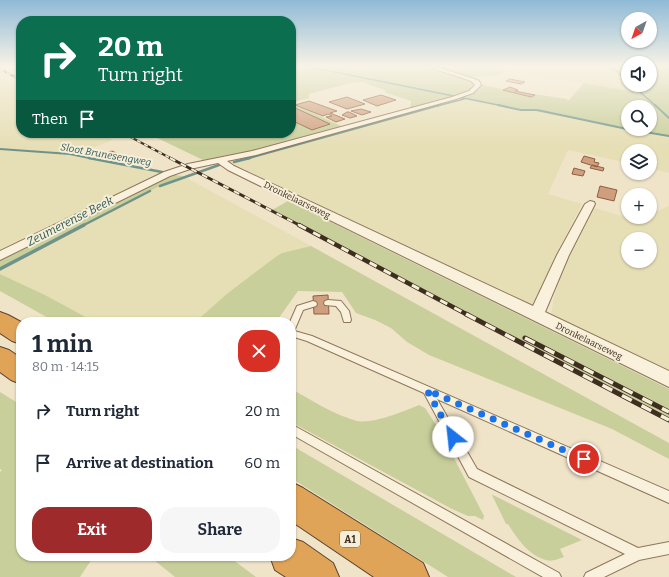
<!DOCTYPE html>
<html lang="en">
<head>
<meta charset="utf-8">
<style>
	:root { --surface:#fff; --page:#f6f6f7; --text:#1f2937; --muted:#747a83; --accent:#9e2a2b }
	body { margin:0; font-family:Bitter,serif; background:var(--page); color:var(--text); height:100vh; display:flex; flex-direction:column; font-size:15px; white-space:nowrap }
	* { box-sizing:border-box; margin:0 }
	p { font-size:13px; color:var(--muted) }
	.icon { flex:none; width:22px; height:22px; fill:none; stroke:currentColor; stroke-width:2; stroke-linecap:round; stroke-linejoin:round }
	.map { position:relative; flex:1; overflow:hidden }
	.details { position:absolute; left:16px; top:317px; width:280px; height:244px; display:flex; flex-direction:column; background:var(--surface); border-radius:16px; box-shadow:0 1px 3px #0004 }
	.details>* { flex:none }
	.banner { position:absolute; left:16px; top:16px; width:280px; height:122px; border-radius:16px; box-shadow:0 1px 3px #0004; background:#0b6e4f; color:#fff; overflow:hidden }
	.needle { width:26px; rotate:220deg }
	.tools { position:absolute; left:621px; top:12px; display:grid; gap:8px }
	.tools a { display:grid; place-items:center; width:36px; height:36px; border-radius:50%; background:var(--surface); box-shadow:0 1px 3px #0004; font-size:20px }
	.pin { position:absolute; display:grid; place-items:center; width:34px; height:34px; color:#fff; margin:-17px; border:2px solid #fff; border-radius:50%; box-shadow:0 1px 4px #0007 }
	.me { position:absolute; width:44px; margin:-22px; rotate:331deg; stroke-linejoin:round; filter:drop-shadow(0 0 3px #0008) }
	.turn { display:flex; align-items:center; gap:14px; height:84px; padding:0 16px; font-size:18px }
	.turn .icon { width:52px; height:52px; stroke-width:2.5 }
	.turn b { display:block; font-size:28px; line-height:34px }
	.then { display:flex; align-items:center; height:38px; padding:0 16px; background:#0003; gap:8px; font-size:15px }
	.round { display:grid; place-items:center; flex:none; width:42px; height:42px; border-radius:16px; background:var(--page) }
	.summary { display:flex; align-items:center; justify-content:space-between; height:68px; padding:0 16px }
	h1 { font-size:24px; font-weight:700; line-height:30px }
	.primary-button { display:flex; gap:8px; margin-top:auto; padding:8px 16px }
	.primary-button a { flex:1; height:46px; border-radius:16px; background:var(--accent); color:#fff; font-size:16px; font-weight:700; line-height:46px; text-align:center }
	.primary-button a+a { background:var(--page); color:var(--text) }
	ul { padding:0; list-style:none }
	li { display:flex; align-items:center; gap:12px; height:52px; padding:0 16px }
	li div { flex:1 }
	li b { display:block; font-size:15px }
	li em { font-style:normal }
	.map>svg:first-child { display:block }
	.farmland { fill:#e6deb5; fill-rule:evenodd }
	.green { fill:#c9cf9b; fill-rule:evenodd }
	.lines { fill:none; stroke-linecap:round; stroke-linejoin:round }
	.stream-far3 { stroke:#6f938a; stroke-width:1.5 }
	.stream-far2 { stroke:#6f938a; stroke-width:2 }
	.stream-far1 { stroke:#6f938a; stroke-width:2.5 }
	.stream { stroke:#6f938a; stroke-width:3.5 }
	.building { fill:#cf9f7d; stroke:#8d5f41 }
	.lane-casing { stroke:#8d765c; stroke-width:2 }
	.street-casing { stroke:#8d765c; stroke-width:2 }
	.highway-casing { stroke:#5b4430; stroke-width:2 }
	.lane { fill:#faf1dc; fill-rule:evenodd }
	.street { fill:#faf1dc; fill-rule:evenodd }
	.highway { fill:#e0a458; fill-rule:evenodd }
	.rail-far3-casing { stroke:#3d2e20; stroke-width:2 }
	.rail-far2-casing { stroke:#3d2e20; stroke-width:3 }
	.rail-far1-casing { stroke:#3d2e20; stroke-width:4.5 }
	.rail-casing { stroke:#3d2e20; stroke-width:5 }
	.rail-far3 { stroke:#f7eed8; stroke-width:1.5; stroke-dasharray:4; stroke-linecap:butt }
	.rail-far2 { stroke:#f7eed8; stroke-width:2; stroke-dasharray:6; stroke-linecap:butt }
	.rail-far1 { stroke:#f7eed8; stroke-width:3; stroke-dasharray:8; stroke-linecap:butt }
	.rail { stroke:#f7eed8; stroke-width:3.5; stroke-dasharray:11; stroke-linecap:butt }
	.route { stroke:#1a73e8; stroke-width:7; stroke-dasharray:0 12.6 }
	.labels { text-anchor:middle; stroke-width:4; stroke-linejoin:round; paint-order:stroke }
	.far-street-label { font-size:9px; fill:#3d2e20; stroke:#f7eed8 }
	.far-water-label { font-size:10px; font-style:italic; fill:#2f5d5a; stroke:#f7eed8 }
	.shield { fill:#f7eed8; stroke:#756857; stroke-width:1 }
	.shield-label { font-size:10px; font-weight:bold; fill:#3d2e20 }
	.water-label { font-size:12px; font-style:italic; fill:#2f5d5a; stroke:#f7eed8 }
</style>
</head>
<body>
<div class="map">
<svg width="669" height="577" viewBox="0 0 669 577">
	<rect width="100%" height="100%" fill="#f0e4c8"/>
	<!-- farmland -->
	<path class="farmland" d="M497 66H595L614 68 628 81V85H632L641 93 492 68Z
		M0 77 21 88V133H101L113 140 76 154 167 173 0 254Z
		M463 98 669 136V173L650 168V151H628V163L568 150 548 194 582 204 550 267 540 297 534 307 229 162Z
		M183 176 311 246 282 253 228 293 195 322H95L45 295 0 274V268L145 193Z
		M669 206V371L551 315 554 297 561 274 569 252 592 207 634 220 642 217H650V214ZM628 239H650V261H628Z"/>
	<!-- green -->
	<path class="green" d="M291 66H423L469 80 473 84 469 90 462 94 410 109 411 101 384 92 387 91 363 82 350 83 309 94V98L291 103Z
		M432 66H497L493 68 509 70 495 76 468 77Z
		M595 66H628V81L614 68Z
		M650 66H669V136L463 98 473 94 481 87 480 84 531 96 535 94 527 93 567 99 568 101 584 83 640 93 632 85H650ZM628 107H650V129H628Z
		M291 105 307 110 343 127 261 149 223 156 205 161 147 133H291Z
		M175 175 183 176 145 193 0 268V259L163 178Z
		M288 201 669 389V417L272 210Z
		M311 246 669 443V459L612 429 429 355 407 342 391 328 375 320 356 313 342 292 298 291 276 322H195L228 293 277 256 282 253Z
		M0 274 45 295 95 322H59L50 319 0 291Z
		M291 389C312 400 334 415 357 421 373 424 405 411 419 405L425 408 440 431 484 516 483 520 475 516H468L452 509 291 422Z
		M0 392 21 405V556H94L80 577H0V472L2 470 0 469Z
		M291 445 516 577H448L291 478Z
		M492 495H493L582 540 560 549 564 557C558 559 552 562 546 560 529 556 516 537 508 524H506Z
		M149 556H228L256 577H175Z"/>
	<g class="lines">
		<!-- stream-far3 -->
		<path class="stream-far3" d="M305 66 503 106
			M611 66 624 78
			M632 85 656 106
			M437 106 464 99"/>
		<!-- stream-far2 -->
		<path class="stream-far2" d="M498 105 521 110H537L627 129 669 136
			M655 105 669 118
			M0 149 70 154 94 159
			M246 159 440 105"/>
		<!-- stream-far1 -->
		<path class="stream-far1" d="M89 158 162 172
			M234 162 250 158
			M160 186 219 165
			M82 226 150 191"/>
		<!-- stream -->
		<path class="stream" d="M0 269 84 225"/>
	</g>
	<!-- building -->
	<path class="building" d="M510 79 525 82 521 84 506 81Z
		M510 87 518 90 515 91 535 95 531 97 503 90Z
		M381 95 396 100 377 106 363 100Z
		M347 97 365 104 347 109 329 102Z
		M309 101 337 111 330 113 345 119 336 122 326 117 332 116 328 114 323 116 295 105Z
		M291 106 330 124 312 130 291 120Z
		M361 109 371 112 362 115 351 111Z
		M347 112H349L357 116 350 118 342 115Z
		M89 150 95 151 89 156 82 154Z
		M112 151 118 154 122 155 114 158 105 154Z
		M584 156 595 159 594 162 599 163 597 167 581 162Z
		M592 165 604 168 603 171 590 168Z
		M574 168 585 171 583 176 572 174Z
		M600 186 617 190 614 201 597 197Z
		M328 295 329 314H314L313 296Z"/>
	<g class="lines">
		<defs>
			<path id="lane" d="M328 300 341 301 349 311 351 320 350 322H344L341 312 336 306 325 305 324 303 325 301Z
				M313 301 316 302 317 304 316 306 303 310 295 329 291 330 290 322 297 306Z
				M291 330 312 336 669 491V503L437 399 477 469 638 548 669 542V554L639 560 604 577H584L586 573 625 554 469 477 424 393 307 341 291 336Z
				M291 424 559 573 561 577H543L291 434Z"/>
			<path id="street" d="M426 66H433L475 79 479 81 481 85 473 93 456 99 256 155 227 161 234 166 533 306 557 255 585 204 590 201 594 202 595 204 569 255 545 312 669 371V387L228 170 218 163 190 169 170 176 0 260V251L164 172 188 164 252 151 452 97 469 91 475 85 471 81Z"/>
			<path id="highway" d="M0 312 8 315 21 322V344L12 341 0 333Z
				M0 347 9 350 21 358V384L11 380 0 372Z
				M291 482 303 488 423 563 429 577H374L291 521Z
				M291 538 303 542 333 563 339 577H286L275 570 270 556H291Z"/>
		</defs>
		<!-- lane casing -->
		<use href="#lane" class="lane-casing"/>
		<!-- street casing -->
		<use href="#street" class="street-casing"/>
		<!-- highway casing -->
		<use href="#highway" class="highway-casing"/>
		<!-- lane -->
		<use href="#lane" class="lane"/>
		<!-- street -->
		<use href="#street" class="street"/>
		<!-- highway -->
		<use href="#highway" class="highway"/>
		<defs>
			<path id="rail-far3" d="M0 69 21 80
				M123 133 172 159"/>
			<path id="rail-far2" d="M170 158 301 226"/>
			<path id="rail-far1" d="M299 225 468 315"/>
			<path id="rail" d="M466 314 669 420
				M525 338 669 412"/>
		</defs>
		<!-- rail-far3 casing -->
		<use href="#rail-far3" class="rail-far3-casing"/>
		<!-- rail-far2 casing -->
		<use href="#rail-far2" class="rail-far2-casing"/>
		<!-- rail-far1 casing -->
		<use href="#rail-far1" class="rail-far1-casing"/>
		<!-- rail casing -->
		<use href="#rail" class="rail-casing"/>
		<!-- rail-far3 -->
		<use href="#rail-far3" class="rail-far3"/>
		<!-- rail-far2 -->
		<use href="#rail-far2" class="rail-far2"/>
		<!-- rail-far1 -->
		<use href="#rail-far1" class="rail-far1"/>
		<!-- rail -->
		<use href="#rail" class="rail"/>
	</g>
	<!-- sky -->
	<linearGradient id="sky" x2="0" y2="1"><stop stop-color="#8fbad6"/><stop offset="0.45" stop-color="#f8f3e6"/><stop offset="1" stop-color="#f8f3e6" stop-opacity="0"/></linearGradient>
	<rect width="669" height="147" fill="url(#sky)"/>
	<g class="lines">
		<!-- route -->
		<path class="route" d="M453 437 427 390 584 459"/>
	</g>
	<g class="labels">
		<!-- far-street labels -->
		<g class="far-street-label">
			<text transform="translate(297 200) rotate(26)" y="3">Dronkelaarseweg</text>
			<text transform="translate(589 341) rotate(26)" y="3">Dronkelaarseweg</text>
		</g>
		<!-- far-water labels -->
		<g class="far-water-label">
			<text transform="translate(106 154) rotate(10)" y="4">Sloot Brunesengweg</text>
		</g>
		<!-- shield labels -->
		<rect class="shield" x="340" y="531" width="20" height="16" rx="3"/>
		<g class="shield-label">
			<text x="350" y="543">A1</text>
		</g>
		<!-- water labels -->
		<g class="water-label">
			<text transform="translate(70 221) rotate(-27)" y="4">Zeumerense Beek</text>
		</g>
	</g>
</svg>
<div class="tools">
<a><svg class="needle" viewBox="-14 -14 28 28"><path d="M0-13l5 13h-10z" fill="#e53935"/><path d="M0 13l5-13h-10z" fill="#747a83"/></svg></a>
<a><svg class="icon" aria-label="sound" viewBox="0 0 24 24"><path d="M4 9h4l5-4v14l-5-4H4zM17 9q2 3 0 6"/></svg></a>
<a><svg class="icon" aria-label="search" viewBox="0 0 24 24"><circle cx="10" cy="10" r="6"/><path d="M15 15l6 6"/></svg></a>
<a><svg class="icon" aria-label="layers" viewBox="0 0 24 24"><path d="M12 4l9 5-9 5-9-5zM3 14l9 5 9-5"/></svg></a>
<a>+</a>
<a>−</a>
</div>
<div class="pin" style="left:584px;top:459px;background:#d93025"><svg class="icon" aria-label="arrive" viewBox="0 0 24 24"><path d="M6 21V4h12l-3 4 3 4H6"/></svg></div>
<svg class="me" style="left:453px;top:437px" viewBox="-20 -20 40 40"><circle r="19" fill="#fff"/><path d="M0-13L10 11 0 6-10 11z" fill="#1a73e8"/></svg>
<div class="banner">
<div class="turn"><svg class="icon" aria-label="right" viewBox="0 0 24 24"><path d="M7 20v-9h11M14 6l5 5-5 5"/></svg><div><b>20 m</b>Turn right</div></div>
<div class="then">Then<svg class="icon" aria-label="arrive" viewBox="0 0 24 24"><path d="M6 21V4h12l-3 4 3 4H6"/></svg></div>
</div>
<section class="details">
<div class="summary"><div><h1>1 min</h1><p>80 m · 14:15</p></div><a class="round" style="background:#d93025;color:#fff"><svg class="icon" aria-label="close" viewBox="0 0 24 24"><path d="M6 6l12 12M18 6L6 18"/></svg></a></div>
<ul>
<li><svg class="icon" aria-label="right" viewBox="0 0 24 24"><path d="M7 20v-9h11M14 6l5 5-5 5"/></svg><div><b>Turn right</b></div><em>20 m</em></li>
<li><svg class="icon" aria-label="arrive" viewBox="0 0 24 24"><path d="M6 21V4h12l-3 4 3 4H6"/></svg><div><b>Arrive at destination</b></div><em>60 m</em></li>
</ul>
<div class="primary-button"><a>Exit</a><a>Share</a></div>
</section>
</div>
</body>
</html>
